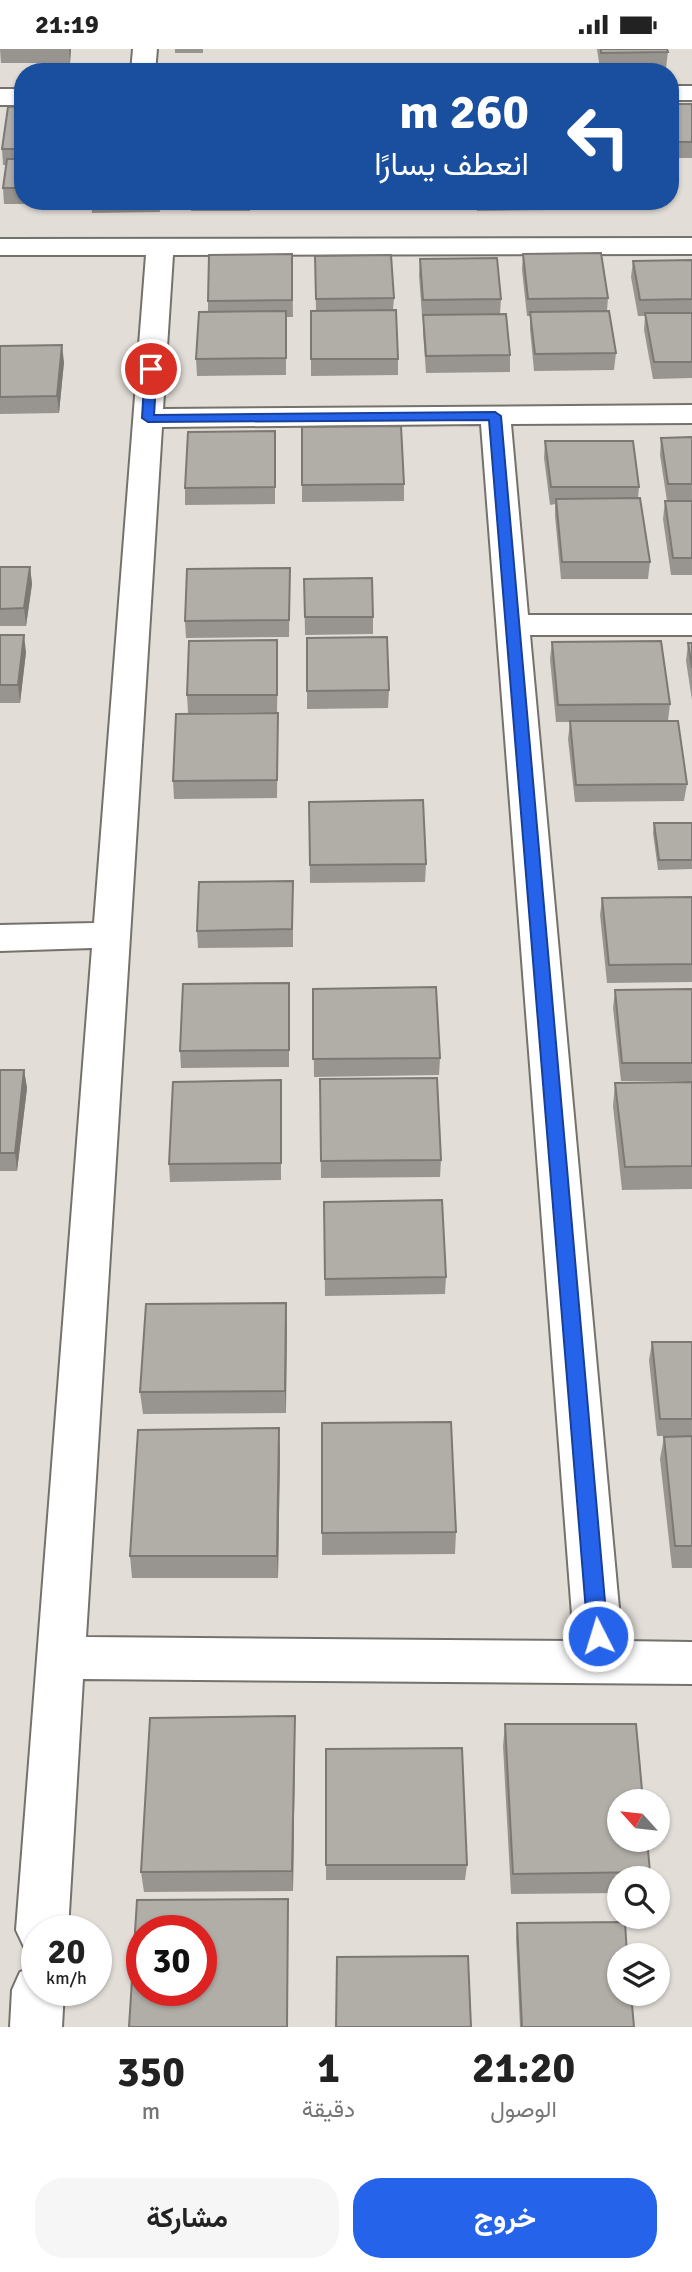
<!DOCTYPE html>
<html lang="ar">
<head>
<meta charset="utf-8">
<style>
	:root { --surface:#fff; --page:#f6f6f6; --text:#222; --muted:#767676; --accent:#2563eb }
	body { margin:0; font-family:Signika,Vazirmatn,sans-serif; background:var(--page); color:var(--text); direction:rtl; height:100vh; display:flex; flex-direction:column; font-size:26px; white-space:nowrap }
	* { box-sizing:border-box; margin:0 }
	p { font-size:23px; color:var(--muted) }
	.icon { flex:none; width:38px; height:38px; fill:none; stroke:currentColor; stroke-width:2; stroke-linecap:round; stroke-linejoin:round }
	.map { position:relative; height:1978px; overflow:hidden; direction:ltr }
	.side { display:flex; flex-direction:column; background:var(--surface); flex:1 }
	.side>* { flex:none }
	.hud { position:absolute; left:14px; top:14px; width:665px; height:147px; border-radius:28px; box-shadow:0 2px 5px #0004; direction:rtl; background:#1a4fa0; color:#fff; overflow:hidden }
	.needle { width:46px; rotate:297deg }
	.tools { position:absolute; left:607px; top:1740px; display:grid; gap:14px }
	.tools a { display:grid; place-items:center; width:63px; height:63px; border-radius:50%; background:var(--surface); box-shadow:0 2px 5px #0004; font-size:35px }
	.speed { position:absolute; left:21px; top:1866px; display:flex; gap:14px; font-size:35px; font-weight:700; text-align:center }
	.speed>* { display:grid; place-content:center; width:91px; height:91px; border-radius:50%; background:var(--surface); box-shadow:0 2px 5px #0004; line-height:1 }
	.speed small { font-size:18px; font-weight:400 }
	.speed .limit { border:10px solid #d22; background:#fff; color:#111 }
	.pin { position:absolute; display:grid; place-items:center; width:60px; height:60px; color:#fff; margin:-30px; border:4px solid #fff; border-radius:50%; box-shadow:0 2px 7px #0007 }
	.me { position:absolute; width:77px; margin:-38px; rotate:355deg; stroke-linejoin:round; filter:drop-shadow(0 0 5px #0008) }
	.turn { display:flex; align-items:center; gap:24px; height:147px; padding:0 35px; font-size:32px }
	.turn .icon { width:91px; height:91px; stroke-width:2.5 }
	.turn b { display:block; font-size:49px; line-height:60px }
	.eta { display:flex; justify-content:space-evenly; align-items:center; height:119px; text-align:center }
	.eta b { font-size:42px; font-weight:700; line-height:49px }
	.cta { display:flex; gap:14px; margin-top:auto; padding:14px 35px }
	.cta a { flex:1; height:80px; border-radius:28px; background:var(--accent); color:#fff; font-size:28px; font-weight:700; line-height:80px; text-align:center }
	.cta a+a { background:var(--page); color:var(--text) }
	.status { display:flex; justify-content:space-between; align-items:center; height:49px; padding:0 35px; background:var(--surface); direction:ltr }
	.status svg { height:19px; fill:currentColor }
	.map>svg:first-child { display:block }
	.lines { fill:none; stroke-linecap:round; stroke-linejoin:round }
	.minor-casing { stroke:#75726c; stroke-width:4 }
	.minor { fill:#fff; fill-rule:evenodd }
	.wall { fill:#989590 }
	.shaded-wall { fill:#7c7975 }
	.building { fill:#b1ada7; stroke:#7c7975; stroke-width:2; fill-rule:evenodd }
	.route { fill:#2563eb; stroke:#184099; stroke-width:2 }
</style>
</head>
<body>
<div class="status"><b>21:19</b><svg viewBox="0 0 49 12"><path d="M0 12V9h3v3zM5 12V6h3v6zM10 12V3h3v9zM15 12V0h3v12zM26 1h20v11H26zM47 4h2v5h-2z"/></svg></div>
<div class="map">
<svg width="692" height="1978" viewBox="0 0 692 1978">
	<rect width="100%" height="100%" fill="#e2ddd7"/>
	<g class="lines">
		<defs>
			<path id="minor" d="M133 0H157L155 23H131Z
				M670 37H692V51H670Z
				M0 40H23V56H0Z
				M692 189V205L173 206 163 360 692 356V374L511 375 528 566H692V586H530L622 1592 692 1593V1635L83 1630 68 1881H37V1903L24 1898 16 1881 92 899 0 902V876L94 874 146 206H0V190ZM481 375 574 1592 86 1588 162 378Z
				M37 1916V1941H64L62 1978H10L12 1941 20 1923Z"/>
		</defs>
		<!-- minor casing -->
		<use href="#minor" class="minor-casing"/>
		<!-- minor -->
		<use href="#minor" class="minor"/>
	</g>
	<!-- wall -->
	<path class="wall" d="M0 0H71L70 14H1Z
		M175 0H203V4H175Z
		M597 0H667L668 3 666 19 600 20Z
		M670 55H692V109H670Z
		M23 57V152H69V155H4L3 139 6 116H3L2 100Z
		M91 152H161L160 163 92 164Z
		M191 152H250V162H191Z
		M476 152H549V161L477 162Z
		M589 152H652L651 160H590Z
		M292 205 293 268H286V326L197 327 196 310 208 263V252Z
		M523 205 608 249 607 262 616 304 614 321 534 322 530 280V267H527L522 221Z
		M315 207 394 249 393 261 398 310V326L311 327V262H316Z
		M420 210 501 250 500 265 510 306V323L426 324 423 283V267H422L419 226Z
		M692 211V329L653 330 644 281 645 267H638L631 228 633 212Z
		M0 297 64 313 59 364 0 365Z
		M302 378 404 435V452L302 453Z
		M275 382V455L185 456V439Z
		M692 388V452H667L660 406 661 389Z
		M545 392 639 438 638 449 650 513 648 530H561L555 467V455L550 456 544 409Z
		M665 452H692V526H671L663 470Z
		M0 518H30L32 535 26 577H0Z
		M290 519 289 588 186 589 185 572Z
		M304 530 373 568V585L305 586Z
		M0 586 26 603 20 654H0Z
		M307 589 389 641 388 659 307 660Z
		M552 593 670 655 668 672 687 735 684 752 575 753 568 690 570 673H556L550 610Z
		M688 594H692V651L686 612Z
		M278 609 277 663 188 664 187 646Z
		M278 682 277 749 174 750 173 732Z
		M309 753 426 815 425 833 310 834Z
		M654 774H692V820L658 821 653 784Z
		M293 832V898L198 899 197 882Z
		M692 848V933L607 934 600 866 602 849Z
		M289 934V1018L181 1019 180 1002Z
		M313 940 440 1009 439 1026 314 1028Z
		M692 940V1032H621L613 959 615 941Z
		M0 1021H24L27 1039 17 1122H0Z
		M320 1030 441 1111 440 1128 321 1129Z
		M281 1031V1131L170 1133 169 1115Z
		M692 1033V1140L622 1141 613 1057 615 1034Z
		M324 1153 446 1228 445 1245 325 1247Z
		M286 1254V1364L143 1365 140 1343Z
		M652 1293H692V1387H657L649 1311Z
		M322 1374 456 1483 455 1505 322 1506Z
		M692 1387V1519H672L660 1410 664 1388Z
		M280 1402 278 1529H132L130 1507Z
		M505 1675 650 1823 649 1829H620V1844L511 1845 503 1697Z
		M295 1689 293 1842 144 1843 141 1823Z
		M326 1700 467 1816 465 1831H326Z
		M517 1874 634 1978H520L516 1889Z"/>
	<!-- shaded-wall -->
	<path class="shaded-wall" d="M69 0H71L70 14Z
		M62 296 64 313 59 364 57 347Z
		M30 518 32 535 26 577 24 559Z
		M24 586 26 603 20 654 18 636Z
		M24 1021 27 1039 17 1122 15 1104Z
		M286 1254 287 1277 286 1364 285 1342Z
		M279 1379 280 1402 278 1529 277 1507Z
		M295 1667V1689L293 1842 292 1822Z
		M288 1850V1978H287Z"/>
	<!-- building -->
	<path class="building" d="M601 0H667L668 3 601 4Z
		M670 55H692V93H670Z
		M23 57V100H2L8 58Z
		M7 110H23V139H3Z
		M601 204 608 249 528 250 523 205Z
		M292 205V251L208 252 209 206Z
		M391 206 394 249 316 250 315 207Z
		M497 209 501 250 423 251 420 210Z
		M692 211V250L640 251 633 212Z
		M396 261 398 310H311V262Z
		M286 262V309L196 310 199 263Z
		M609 262 616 304 535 305 530 263Z
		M645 264H692V313H654Z
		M506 265 510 306 426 307 423 266Z
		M62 296 57 347 0 348V297Z
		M401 377 404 435 302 436V378Z
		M275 382V438L185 439 188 383Z
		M692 388V435H668L661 389Z
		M545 392H633L639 438H551Z
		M640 449 650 513H562L556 450Z
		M665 452H692V509H673Z
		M0 518H30L24 559 0 560Z
		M290 519 289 571 185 572 187 520Z
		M372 529 373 568H305L304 530Z
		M0 586H24L18 636H0Z
		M387 588 389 641 307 642V589Z
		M277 591V646H187L189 592Z
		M661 592 670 655 558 656 552 593Z
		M688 594H692V619Z
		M278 664 277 731 173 732 176 665Z
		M570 672H678L687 735 576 736Z
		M423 751 426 815 310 816 309 753Z
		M654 774H692V811H659Z
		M293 832 292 880 197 882 199 833Z
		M692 848V915L609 916 602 849Z
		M289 934V1001L180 1002 183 935Z
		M436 938 440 1009 313 1010V940Z
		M692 940V1014H622L615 941Z
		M0 1021H24L15 1104H0Z
		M437 1029 441 1111 321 1112 320 1030Z
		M281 1031V1114L169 1115 173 1033Z
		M692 1033V1117L625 1118 615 1034Z
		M442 1151 446 1228 325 1230 324 1153Z
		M286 1254 285 1342 140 1343 146 1255Z
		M652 1293H692V1370H660Z
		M451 1373 456 1483 322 1484V1374Z
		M279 1379 277 1507H130L138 1381Z
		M692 1387V1497H675L664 1388Z
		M295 1667 292 1822 141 1823 150 1669Z
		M505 1675H636L643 1752H620V1790H647L650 1823 513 1825Z
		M462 1699 467 1816H326V1700Z
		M288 1850 287 1978H129L137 1851ZM142 1881H201V1941H142Z
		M625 1873 627 1906H620V1944H631L634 1978H522L517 1874Z
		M468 1907 471 1978H336L337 1908Z"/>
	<!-- route -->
	<path class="route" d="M151 317 157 320 154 366 495 363 501 367 608 1587 605 1593 598 1596 591 1593 588 1587 489 371 148 373 142 369 145 320Z"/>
</svg>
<div class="tools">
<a><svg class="needle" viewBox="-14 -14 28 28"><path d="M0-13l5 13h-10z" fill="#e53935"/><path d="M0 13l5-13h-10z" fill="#767676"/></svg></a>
<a><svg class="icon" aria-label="search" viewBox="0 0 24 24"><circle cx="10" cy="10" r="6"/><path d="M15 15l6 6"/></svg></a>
<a><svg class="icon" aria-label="layers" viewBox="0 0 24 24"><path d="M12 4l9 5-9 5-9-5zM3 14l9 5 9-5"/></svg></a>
</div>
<div class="speed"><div>20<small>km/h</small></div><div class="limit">30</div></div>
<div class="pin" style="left:151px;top:320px;background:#d93025"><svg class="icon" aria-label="arrive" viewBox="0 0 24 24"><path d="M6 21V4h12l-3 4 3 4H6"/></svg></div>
<svg class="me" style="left:598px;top:1587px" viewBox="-20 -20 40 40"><circle r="17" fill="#2563eb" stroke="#fff" stroke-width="3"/><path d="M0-11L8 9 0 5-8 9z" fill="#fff"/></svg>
<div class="hud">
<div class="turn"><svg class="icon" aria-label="left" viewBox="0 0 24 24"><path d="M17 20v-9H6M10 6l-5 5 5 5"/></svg><div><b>260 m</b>انعطف يسارًا</div></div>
</div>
</div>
<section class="side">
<div class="eta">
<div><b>21:20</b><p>الوصول</p></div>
<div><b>1</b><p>دقيقة</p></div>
<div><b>350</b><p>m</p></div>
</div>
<div class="cta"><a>خروج</a><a>مشاركة</a></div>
</section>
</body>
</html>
